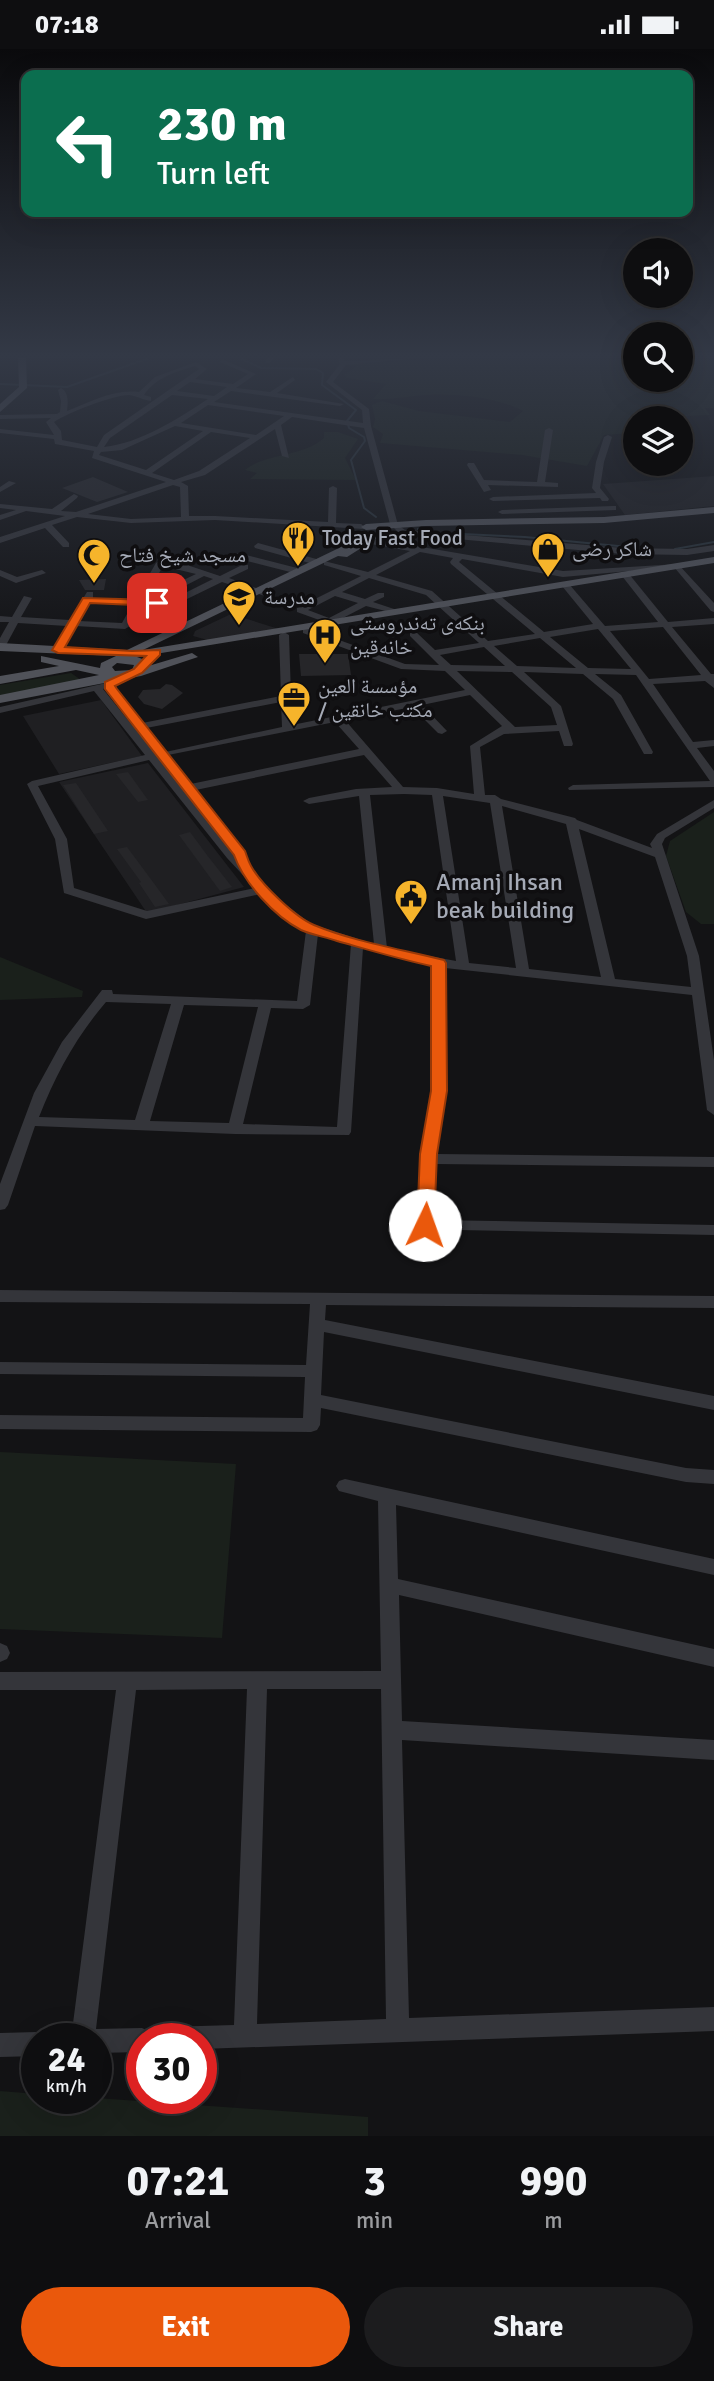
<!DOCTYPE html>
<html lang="en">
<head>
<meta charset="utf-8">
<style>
	:root { --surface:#0e0e10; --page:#1c1c1e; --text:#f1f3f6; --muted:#9b9c9f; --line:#2e2e30; --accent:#ea580c }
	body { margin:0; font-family:Signika,"Noto Naskh Arabic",sans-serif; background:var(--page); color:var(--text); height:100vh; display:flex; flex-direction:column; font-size:26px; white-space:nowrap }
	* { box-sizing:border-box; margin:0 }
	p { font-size:23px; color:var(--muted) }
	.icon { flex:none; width:38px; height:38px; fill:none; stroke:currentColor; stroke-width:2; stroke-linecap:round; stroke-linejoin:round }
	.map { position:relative; height:2087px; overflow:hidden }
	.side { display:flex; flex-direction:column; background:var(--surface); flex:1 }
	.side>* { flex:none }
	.guide { position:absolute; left:21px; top:21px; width:672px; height:147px; border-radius:14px; box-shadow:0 7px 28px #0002,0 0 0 2px var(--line); background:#0b6e4f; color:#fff; overflow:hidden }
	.controls { position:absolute; left:623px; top:189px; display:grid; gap:14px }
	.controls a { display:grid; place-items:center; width:70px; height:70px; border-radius:50%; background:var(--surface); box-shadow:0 7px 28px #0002,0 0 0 2px var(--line); font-size:35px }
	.speed { position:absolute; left:21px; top:1974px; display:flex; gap:14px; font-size:35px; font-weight:700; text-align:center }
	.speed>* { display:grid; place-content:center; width:91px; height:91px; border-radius:50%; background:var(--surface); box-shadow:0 7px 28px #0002,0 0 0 2px var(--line); line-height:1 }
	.speed small { font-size:18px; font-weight:400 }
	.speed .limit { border:10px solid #d22; background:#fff; color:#111 }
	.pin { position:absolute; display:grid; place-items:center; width:60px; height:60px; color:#fff; margin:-30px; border-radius:14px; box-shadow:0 4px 10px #0006 }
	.me { position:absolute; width:77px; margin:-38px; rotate:3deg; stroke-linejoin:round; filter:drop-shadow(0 0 5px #0008) }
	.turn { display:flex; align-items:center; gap:24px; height:147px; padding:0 21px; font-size:32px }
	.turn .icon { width:91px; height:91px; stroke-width:2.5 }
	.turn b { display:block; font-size:49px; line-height:60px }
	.eta { display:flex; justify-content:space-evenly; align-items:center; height:119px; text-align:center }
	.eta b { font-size:42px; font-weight:700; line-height:49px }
	.cta { display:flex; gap:14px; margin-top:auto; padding:14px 21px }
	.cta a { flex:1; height:80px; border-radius:42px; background:var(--accent); color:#fff; font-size:28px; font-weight:700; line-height:80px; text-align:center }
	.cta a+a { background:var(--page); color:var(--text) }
	.status { display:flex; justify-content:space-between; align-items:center; height:49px; padding:0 35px; background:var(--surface); direction:ltr }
	.status svg { height:19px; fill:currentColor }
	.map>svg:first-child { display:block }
	.built { fill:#1f1f22 }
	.green { fill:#1a201b }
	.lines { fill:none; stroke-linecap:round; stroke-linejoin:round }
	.stream { stroke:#293239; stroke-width:2 }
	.building { fill:#262629 }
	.minor { fill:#34353a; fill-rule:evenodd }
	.major { fill:#505259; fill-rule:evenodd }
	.route { fill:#ea580c; stroke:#983908; stroke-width:2 }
	.labels { text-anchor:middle; stroke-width:7; stroke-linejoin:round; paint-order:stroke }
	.far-poi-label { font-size:21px; fill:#a5aab6; stroke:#0f0e10; text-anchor:start }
	.poi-label { font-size:24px; fill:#a5aab6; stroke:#0f0e10; text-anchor:start }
</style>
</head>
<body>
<div class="status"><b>07:18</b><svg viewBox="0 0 49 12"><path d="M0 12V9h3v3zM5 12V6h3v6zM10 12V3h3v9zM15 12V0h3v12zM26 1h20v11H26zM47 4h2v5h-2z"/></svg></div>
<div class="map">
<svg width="714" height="2087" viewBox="0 0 714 2087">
	<rect width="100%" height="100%" fill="#131315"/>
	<!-- built -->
	<path class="built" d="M714 427V457L625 466 603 435Z
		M231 565 282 581 211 592 193 587 195 582Z
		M101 651 142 707 59 725 23 667Z
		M148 714 244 838 147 864 59 733Z"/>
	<!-- green -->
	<path class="green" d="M456 309H635V331H681V309H714V359H705L710 366 635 369V384L604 386 587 417 522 406 380 394 383 385 373 378 375 370 372 356 382 352 419 362 510 373 523 362C500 349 454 344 427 346 408 347 392 351 373 350L386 335 347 329 345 325 356 318 351 315Z
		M324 383H338L358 390 345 409 356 431 250 430 257 424 245 421C268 403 301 409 324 389Z
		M71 624 84 633 0 648V636Z
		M714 763V875H701L686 863 666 807 670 792Z
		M0 908 83 942 82 948 0 951Z
		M0 1403 236 1415 222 1589 0 1580Z
		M0 2042 37 2045V2049H96L368 2068V2087H0Z"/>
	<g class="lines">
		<!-- stream -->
		<path class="stream" d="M240 309 261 319 316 320 323 324 322 336 356 361 347 372 349 379 364 388 365 392 351 411 364 459 376 468
			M0 335 67 338 149 309
			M418 480 430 483
			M441 484 525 488 639 499
			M675 500 714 493"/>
	</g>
	<!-- building -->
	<path class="building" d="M93 428 128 443 97 453 62 439Z
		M106 530 104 541H85L79 531Z
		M299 605H348L351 626 301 627Z
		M166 635 172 636 183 644 162 660 144 655 138 648 143 641 160 640Z
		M128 723 148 751 138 753 116 725Z
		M76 734 108 782 94 785 63 736Z
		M190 783 207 806 232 838 220 842 179 786Z
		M127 798 153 833 169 855 155 858 139 834 141 833 117 800Z"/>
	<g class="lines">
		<!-- minor -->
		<path class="minor" d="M267 309H274L269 314H265Z
			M338 309H344L345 312 419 309 346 316 333 333 369 360 371 377 398 476 405 481 623 499 687 500 714 496V502L687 506 623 505 400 485 390 475 364 379 292 368 281 376 289 409 282 407 275 380 205 426 181 433 188 437 189 467H215L328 473 329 439 333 437 337 439 336 474 361 475 365 478 364 480 215 471 131 474 77 468 52 476 69 494V498H63L45 479 0 494V488L65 467 26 462 0 471V466L16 461 0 459V455L52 460 74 445 78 447 77 449 61 462 76 463 166 433 92 409 94 402 55 395 54 390 0 384V380L54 386 46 373 51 369 0 370V366L57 365 60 363 61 352 58 341 61 339C69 343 68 354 67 362 91 353 112 340 139 343L155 328 196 313 207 320 195 330 233 335 248 325 220 313 222 310 256 325 236 339 270 343 293 328 295 331 277 344 344 355 340 357 231 342 214 353 363 374 362 361 326 333 340 315ZM195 317 199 320 104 386 97 398 62 391 61 382 54 373C67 364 113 346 129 346 137 347 143 351 151 352V348L144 346C156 328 176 323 195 317ZM190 333 227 338 214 347 177 342ZM172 346 208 350C177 370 141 394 104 398L110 389ZM208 356 284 367 256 386 181 374ZM175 377 203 382 146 421 99 406 101 403 122 401ZM211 383 250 389 199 422 174 431 152 424ZM173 436 180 438 181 468 131 470 88 465Z
			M549 379 553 381 545 433 558 434V438L488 436 491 441 484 443 467 416 468 414H474L484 431 537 433 545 381Z
			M608 386 612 388 604 413 600 439 609 450 608 452H602L600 449 493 452 489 450 493 448 596 444 592 439 596 413 604 388Z
			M9 432 16 434 0 443V438Z
			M613 457H616V461L502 465 498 463 502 461Z
			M357 487 563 522 678 515 714 554V563L711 562 674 518 563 528 462 510 459 513 544 583 593 575 562 537 566 534 569 535 605 577 658 573 622 527 626 524 629 525 668 573 714 569V575L672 578 711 625H714V639L705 632 653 635 693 693 714 691V697L697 699 714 722V738L569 741 568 739 573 736 710 732 636 626 595 625 621 646 653 703 652 705H644L613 650 583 625 524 623 561 657 573 695 572 697H564L559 682 504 685 480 698 485 746H495L501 750 575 769 577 771 652 799 650 795 657 785 714 751V759L665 789 662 795 699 907 714 1011V1066L707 1061 692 946 445 919 446 1042 435 1105 714 1108V1118L435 1115 433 1171 714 1176V1186L405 1180 402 1176 405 1172 418 1171 421 1105 432 1042 433 917 363 899 351 1083 349 1086 235 1085 35 1077 8 1156 5 1160 0 1161V1135L34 1044 62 993 102 941H112L113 945 297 952 306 882 273 858 261 845 146 870 64 844 55 790 27 735 32 732 145 706 94 642 0 664V658L106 634 128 623 131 624V628L103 640 132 676 281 647 279 586 284 583 289 586 292 676 465 641 445 622 401 620 303 584V580H309L405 615 439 616 410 587V583H416L435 601 479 594 426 546 369 529 342 543 365 550 378 544H384V548L373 553 397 561V565L366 557 337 572 340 574 338 576H322V572L297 563V559L361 527 324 516V512L368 523 410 502 354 492 353 490ZM420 503 453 509 450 513 451 515 535 585 488 592 432 542 376 526ZM335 547 358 554 329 569 308 561ZM663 578 701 626 649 630 610 582ZM598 580 631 620 588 619 550 588ZM540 589 576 619 517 617 494 597ZM484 598 505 617 451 616 440 606ZM457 622 512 623 551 658 557 676 515 678ZM470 646 502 677 470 697 474 745 437 739 403 738 345 671 412 658 438 684 442 685 447 682 422 656ZM281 653 282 678 156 705 136 681ZM335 673 359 700 181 737 158 708ZM364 706 392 738 356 740 309 749 303 752 309 755 359 747 374 895 311 875 281 852 235 805 186 743ZM149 711 227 809 255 839 147 862 74 839 67 790 38 737ZM404 745 432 746 456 912 387 899 370 746ZM443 747 490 754 516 919 469 914ZM502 757 566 775 601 928 529 920ZM579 780 655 808 687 907 691 938 615 930ZM318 885 351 895 337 1078 243 1075 271 959 303 960 310 956ZM106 953 171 955 135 1071 39 1068C56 1025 76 988 106 953ZM184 956 258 958 229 1074 150 1072Z
			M258 494 320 511 321 513 317 516 255 499 254 497Z
			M238 504 301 520 302 522 298 525 235 509 234 507Z
			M160 511 181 514 220 527 242 516H248V520L229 529 270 544 265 547 222 533 187 550H181V546L213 530 204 527 177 541H171V537L196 525 163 517 144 551 174 552 177 553V557L141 556 130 577 125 580 76 577 63 601 58 604 53 601 67 577 18 574 5 598 0 601V589L9 573H0V567L12 568 24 547 32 549 21 568 70 571 87 543H93V549L135 550 156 514ZM90 554 132 556 122 574 79 572Z
			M0 521 17 528 42 521 46 524 16 534 0 527Z
			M0 1241 714 1247V1259L326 1256 325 1271 714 1347V1361L324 1283 321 1346 686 1419 714 1421V1435L686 1433 321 1359 320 1376 317 1381 311 1383 0 1380V1366L303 1369 305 1328 0 1325V1313L306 1316 310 1255 0 1253Z
			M345 1430 714 1510V1526L396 1456 398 1530 714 1600V1618L399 1546 402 1672 714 1691V1711L402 1691 409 1969 714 1958V1982L201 2000V1990H155L159 1982 167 1978 234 1976 247 1640 136 1641 96 1980 142 1979 150 1983 153 1990H142V2003L96 2004V1990H71L116 1641H0V1623L381 1622 378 1452 339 1442 336 1437 339 1432ZM267 1640H381L386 1970 257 1975Z
			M0 1594 7 1597 10 1604 7 1610 0 1613Z
			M37 1983 45 1987 47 1990H37V2007L0 2008V1984Z"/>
		<!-- major -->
		<path class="major" d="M18 309H26L27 339 0 363V355L19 338Z
			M714 458V464L604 474 426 477 366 481 361 478 366 475 426 471 604 468Z
			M345 486H353L356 494 372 486 377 489 347 508 338 507 143 601 714 508V514L137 608 145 611V618L192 604 198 608 141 627 0 654V646L99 626 76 621 0 635V627L59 617 41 613V607L100 619 101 614 116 607 0 602V594L127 601 339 499 345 494ZM117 614 134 616 132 621 115 622 112 618Z"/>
	</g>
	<!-- sky -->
	<linearGradient id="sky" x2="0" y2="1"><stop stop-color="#0a0a0c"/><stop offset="0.51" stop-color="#333946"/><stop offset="1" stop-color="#333946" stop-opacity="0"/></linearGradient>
	<rect width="714" height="601" fill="url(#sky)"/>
	<!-- route -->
	<path class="route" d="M83 549 157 551 162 554 157 557 90 554 65 598 132 602 160 601V606L142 624 115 637 117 640 245 802C247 807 248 812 251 817 261 835 295 868 314 876 355 893 401 900 444 911L446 914 447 1042 437 1105 434 1176 431 1180 425 1182 417 1176 420 1105 431 1042V917C399 910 369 901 337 892 326 888 312 886 301 881 274 867 244 834 234 806L105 640V633L134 620 146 607 58 604 52 601Z"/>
	<!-- icons -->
	<defs>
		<symbol id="restaurant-pin" viewBox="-11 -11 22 30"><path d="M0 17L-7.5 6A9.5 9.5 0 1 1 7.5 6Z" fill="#f6b42b" stroke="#0f0e10"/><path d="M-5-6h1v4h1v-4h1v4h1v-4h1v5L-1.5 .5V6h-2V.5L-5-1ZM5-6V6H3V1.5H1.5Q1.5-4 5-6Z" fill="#111"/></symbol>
		<symbol id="shop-pin" viewBox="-11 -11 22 30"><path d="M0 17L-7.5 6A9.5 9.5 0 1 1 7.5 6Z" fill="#f6b42b" stroke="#0f0e10"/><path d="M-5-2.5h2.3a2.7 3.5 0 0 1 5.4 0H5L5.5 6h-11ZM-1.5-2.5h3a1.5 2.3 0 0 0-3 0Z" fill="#111"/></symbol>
		<symbol id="mosque-pin" viewBox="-11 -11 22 30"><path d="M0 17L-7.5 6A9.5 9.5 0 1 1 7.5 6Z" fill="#f6b42b" stroke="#0f0e10"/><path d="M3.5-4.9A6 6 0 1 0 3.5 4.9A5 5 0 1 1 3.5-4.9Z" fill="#111"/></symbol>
		<symbol id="school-pin" viewBox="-11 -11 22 30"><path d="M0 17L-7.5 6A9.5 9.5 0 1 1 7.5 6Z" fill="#f6b42b" stroke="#0f0e10"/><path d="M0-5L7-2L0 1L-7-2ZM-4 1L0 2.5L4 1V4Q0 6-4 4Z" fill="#111"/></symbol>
		<symbol id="hospital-pin" viewBox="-11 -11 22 30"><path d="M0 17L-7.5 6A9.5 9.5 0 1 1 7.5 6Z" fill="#f6b42b" stroke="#0f0e10"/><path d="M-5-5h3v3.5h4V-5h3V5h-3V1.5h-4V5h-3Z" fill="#111"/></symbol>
		<symbol id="office-pin" viewBox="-11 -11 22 30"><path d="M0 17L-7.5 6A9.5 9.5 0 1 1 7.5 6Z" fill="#f6b42b" stroke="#0f0e10"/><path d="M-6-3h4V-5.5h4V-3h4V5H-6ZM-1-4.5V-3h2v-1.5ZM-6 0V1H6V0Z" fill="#111"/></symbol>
		<symbol id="civic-pin" viewBox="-11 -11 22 30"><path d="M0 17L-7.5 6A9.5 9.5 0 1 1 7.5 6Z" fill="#f6b42b" stroke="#0f0e10"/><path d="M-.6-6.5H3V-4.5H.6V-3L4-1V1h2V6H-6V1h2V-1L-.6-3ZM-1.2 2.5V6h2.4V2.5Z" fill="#111"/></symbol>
	</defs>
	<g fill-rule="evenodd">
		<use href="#restaurant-pin" x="279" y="470" width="38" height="52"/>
		<use href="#shop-pin" x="529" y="481" width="38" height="52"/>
		<use href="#mosque-pin" x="75" y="487" width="38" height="52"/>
		<use href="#school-pin" x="220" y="529" width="38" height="52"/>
		<use href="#hospital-pin" x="306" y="567" width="38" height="52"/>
		<use href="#office-pin" x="275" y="630" width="38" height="52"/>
		<use href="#civic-pin" x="392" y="828" width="38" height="52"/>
	</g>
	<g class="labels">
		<!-- far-poi labels -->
		<g class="far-poi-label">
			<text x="322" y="496">Today Fast Food</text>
			<text x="572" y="507">شاكر رضى</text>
			<text x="119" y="513">مسجد شيخ فتاح</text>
			<text x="264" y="555">مدرسة</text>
			<text x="350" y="581">بنکەی تەندروستی<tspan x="350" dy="24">خانەقین</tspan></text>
			<text x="318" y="644">مؤسسة العين<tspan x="318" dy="24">/ مكتب خانقين</tspan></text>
		</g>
		<!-- poi labels -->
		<g class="poi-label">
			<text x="436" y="841">Amanj Ihsan<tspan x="436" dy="28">beak building</tspan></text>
		</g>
	</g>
</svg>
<div class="controls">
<a><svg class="icon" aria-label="sound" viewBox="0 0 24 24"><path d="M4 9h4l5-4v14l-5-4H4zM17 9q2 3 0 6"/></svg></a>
<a><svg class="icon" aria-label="search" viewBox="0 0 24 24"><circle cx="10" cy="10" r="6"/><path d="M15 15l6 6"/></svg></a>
<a><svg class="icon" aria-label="layers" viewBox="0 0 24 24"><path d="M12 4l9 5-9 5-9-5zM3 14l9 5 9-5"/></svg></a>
</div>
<div class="speed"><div>24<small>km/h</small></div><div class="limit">30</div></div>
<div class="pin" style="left:157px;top:554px;background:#d93025"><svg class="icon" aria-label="arrive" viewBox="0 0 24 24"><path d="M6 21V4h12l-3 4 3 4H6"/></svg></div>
<svg class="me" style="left:425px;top:1176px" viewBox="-20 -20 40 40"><circle r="19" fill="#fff"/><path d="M0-13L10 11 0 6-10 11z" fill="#ea580c"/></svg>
<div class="guide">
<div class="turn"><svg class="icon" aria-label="left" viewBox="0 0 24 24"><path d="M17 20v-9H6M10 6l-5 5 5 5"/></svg><div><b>230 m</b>Turn left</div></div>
</div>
</div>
<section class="side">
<div class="eta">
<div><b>07:21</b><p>Arrival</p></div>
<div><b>3</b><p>min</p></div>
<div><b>990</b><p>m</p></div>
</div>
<div class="cta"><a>Exit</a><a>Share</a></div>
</section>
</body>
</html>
